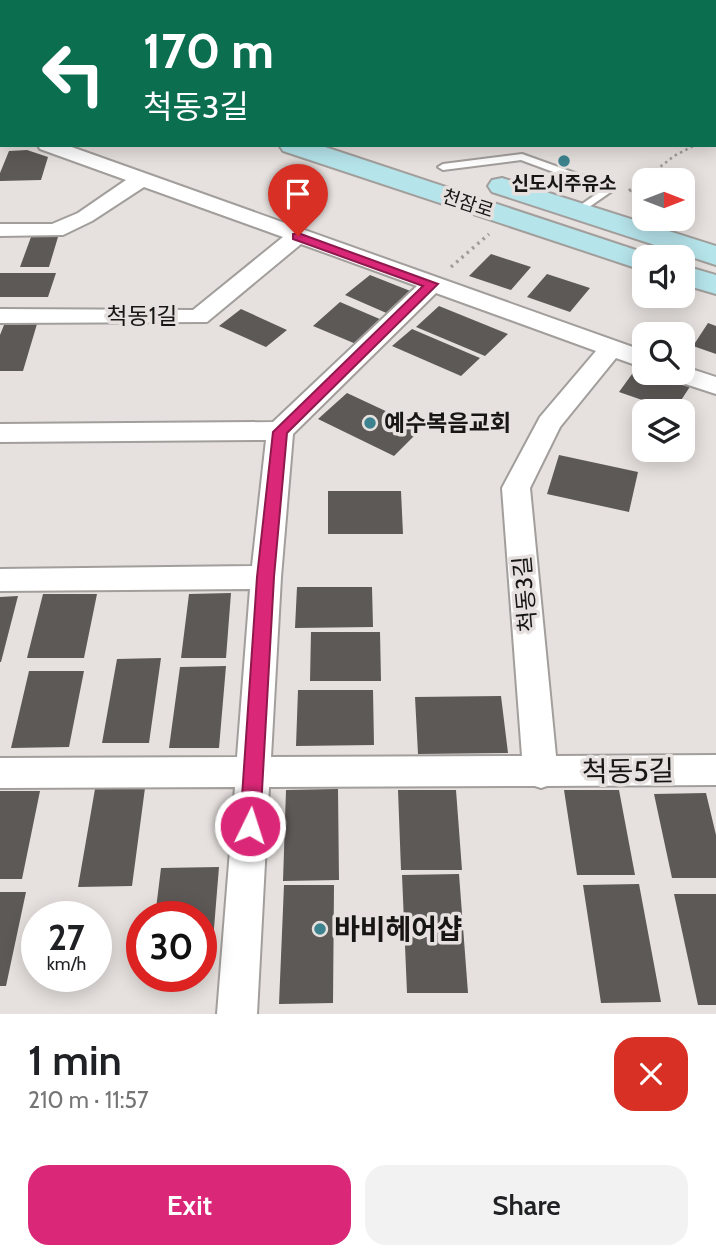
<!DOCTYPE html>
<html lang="en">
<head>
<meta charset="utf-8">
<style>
	:root { --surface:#fff; --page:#f2f2f2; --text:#202124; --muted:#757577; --accent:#db2777 }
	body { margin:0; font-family:Cabin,"Noto Sans KR",sans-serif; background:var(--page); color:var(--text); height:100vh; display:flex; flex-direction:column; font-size:26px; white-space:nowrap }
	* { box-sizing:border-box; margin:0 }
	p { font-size:23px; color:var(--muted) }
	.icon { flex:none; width:38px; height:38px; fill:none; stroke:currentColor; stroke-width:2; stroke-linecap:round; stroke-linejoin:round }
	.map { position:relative; height:1014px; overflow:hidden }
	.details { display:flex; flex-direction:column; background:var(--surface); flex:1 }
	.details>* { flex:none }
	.top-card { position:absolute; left:0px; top:0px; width:718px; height:147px; box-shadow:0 4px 18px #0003; background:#0b6e4f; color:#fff; overflow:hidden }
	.needle { width:46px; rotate:90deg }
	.controls { position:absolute; left:632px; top:168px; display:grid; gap:14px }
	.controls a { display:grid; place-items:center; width:63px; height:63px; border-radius:14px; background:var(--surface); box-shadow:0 4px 18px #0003; font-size:35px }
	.speed { position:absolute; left:21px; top:901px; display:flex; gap:14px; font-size:35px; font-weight:700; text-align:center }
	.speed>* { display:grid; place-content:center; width:91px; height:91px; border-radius:50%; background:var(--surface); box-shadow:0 4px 18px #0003; line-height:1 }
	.speed small { font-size:18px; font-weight:400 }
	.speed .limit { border:10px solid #d22; background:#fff; color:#111 }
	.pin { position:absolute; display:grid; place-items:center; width:60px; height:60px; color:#fff; margin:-72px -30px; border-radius:50% 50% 50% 0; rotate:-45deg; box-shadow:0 0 7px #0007 }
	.pin .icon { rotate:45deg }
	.me { position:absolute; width:77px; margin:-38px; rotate:4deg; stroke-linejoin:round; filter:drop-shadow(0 0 5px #0008) }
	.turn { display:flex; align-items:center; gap:24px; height:147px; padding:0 28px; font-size:32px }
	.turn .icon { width:91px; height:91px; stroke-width:2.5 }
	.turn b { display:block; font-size:49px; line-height:60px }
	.round { display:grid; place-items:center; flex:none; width:74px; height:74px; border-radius:21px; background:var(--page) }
	.overview { display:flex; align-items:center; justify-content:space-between; height:119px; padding:0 28px }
	h1 { font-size:42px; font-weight:600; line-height:52px }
	.action { display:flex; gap:14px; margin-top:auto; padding:14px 28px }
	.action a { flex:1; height:80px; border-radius:21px; background:var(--accent); color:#fff; font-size:28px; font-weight:600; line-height:80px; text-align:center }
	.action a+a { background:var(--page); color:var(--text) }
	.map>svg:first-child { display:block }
	.building { fill:#5d5957 }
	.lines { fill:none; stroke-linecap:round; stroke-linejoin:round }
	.lane-casing { stroke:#a29e9b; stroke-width:4 }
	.street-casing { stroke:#a29e9b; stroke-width:4 }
	.secondary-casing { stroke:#a29e9b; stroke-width:4 }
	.path-far1 { stroke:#a09c9a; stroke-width:2.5; stroke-dasharray:2.5 3.5; stroke-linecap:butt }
	.path { stroke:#a09c9a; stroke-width:3.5; stroke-dasharray:2.5 4.5; stroke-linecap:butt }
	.lane { fill:#fff; fill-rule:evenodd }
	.street { fill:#fff; fill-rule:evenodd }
	.secondary { fill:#b6e4eb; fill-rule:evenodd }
	.route { fill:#db2777; stroke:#8e194d; stroke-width:2 }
	.poi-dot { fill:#3d838f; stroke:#e6e1de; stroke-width:2.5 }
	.labels { text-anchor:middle; stroke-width:7; stroke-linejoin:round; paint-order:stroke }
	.far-poi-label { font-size:19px; font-weight:bold; fill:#171615; stroke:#e6e1de }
	.far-street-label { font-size:19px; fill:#171615; stroke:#e6e1de }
	.street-label { font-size:23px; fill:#171615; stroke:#e6e1de }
	.poi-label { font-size:23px; font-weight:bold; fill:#171615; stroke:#e6e1de; text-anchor:start }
	.near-street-label { font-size:28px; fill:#171615; stroke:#e6e1de }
	.near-poi-label { font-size:28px; font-weight:bold; fill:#171615; stroke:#e6e1de; text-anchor:start }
</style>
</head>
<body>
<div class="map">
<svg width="716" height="1014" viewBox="0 0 716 1014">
	<rect width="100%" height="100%" fill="#e6e1de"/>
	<!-- building -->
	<path class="building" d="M27 150 48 157 41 180 0 181V173L9 151Z
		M31 237H58L49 267H20Z
		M491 254 531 267 511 290 469 276Z
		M0 273H56L48 297H0Z
		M547 274 590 288 570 312 527 297Z
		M370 275 413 292 391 315 345 295Z
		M340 302 382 320 356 344 313 326Z
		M439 306 508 334 485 356 416 327Z
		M241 309 287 330 266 347 219 326Z
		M708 323 716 326V354L693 346Z
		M37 324 23 371H0V335L4 325Z
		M412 329 480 358 461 376 392 346Z
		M640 363 644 364V373H667L693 382 674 411 619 392Z
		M347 393 422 428 394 456 318 419Z
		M559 455 638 472 629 512 547 494Z
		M328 491H401L403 534H328Z
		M297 587H372L373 627 295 628Z
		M231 593 226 658H181L189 594Z
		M43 594H97L84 658H27Z
		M18 596 1 662H0V597Z
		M311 632H380L381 681H310Z
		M161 658 149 743H102L117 659Z
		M226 666 219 748H169L180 667Z
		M29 671H84L69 747 11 748Z
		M298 690H373L374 745 296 746Z
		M501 696 508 753 418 754 415 697Z
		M145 788 132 886 78 887 95 789Z
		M338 789 339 880 283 881 286 790Z
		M398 790H456L462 870H401Z
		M564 790H619L635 875H577Z
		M0 791H40L22 879H0Z
		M706 793 716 835V878H672L654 794Z
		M219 867 211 965H201V917H155L161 868Z
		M459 874 468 993H407L402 875Z
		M639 884 661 1002 601 1003 583 885Z
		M284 885H334L333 1003 279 1004Z
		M0 892H26L6 986H0Z
		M674 894H716V1005H698Z"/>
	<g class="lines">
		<defs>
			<path id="lane" d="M522 154 614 187 615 189 579 214 574 211 575 209 602 190 521 160 443 170 438 167 443 164Z"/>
			<path id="street" d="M0 133H2V145H0Z
				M38 145H66L644 351V368L616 358 560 427 530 488 556 756 716 755V785L547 786 541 788 535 786 269 787 257 1014H217L235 787 0 788V758L237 757 250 589 0 591V569L252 566 266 440 0 442V424L273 422 417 286 301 244 207 322 0 323V309L193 310 283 237 144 187 92 221 63 235 0 236V224H52L78 213 126 180 40 149ZM436 293 596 351 540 417 502 488 522 756 271 757 281 577 293 434Z
				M682 366 716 377V394L670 379 667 373H682Z"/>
			<path id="secondary" d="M0 41H2V56H0Z
				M279 145H319L657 257H644V270L633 267 283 151Z
				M502 178 716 246V265L492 192 488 186 492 180Z
				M682 265 716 275V294L682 284Z"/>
		</defs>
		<!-- lane casing -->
		<use href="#lane" class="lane-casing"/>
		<!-- street casing -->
		<use href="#street" class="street-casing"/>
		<!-- secondary casing -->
		<use href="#secondary" class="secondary-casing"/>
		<!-- path-far1 -->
		<path class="path-far1" d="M651 174 674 156 695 145"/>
		<!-- path -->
		<path class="path" d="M629 191 654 172
			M451 267 489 234"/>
		<!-- lane -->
		<use href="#lane" class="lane"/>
		<!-- street -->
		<use href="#street" class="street"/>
		<!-- secondary -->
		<use href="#secondary" class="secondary"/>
	</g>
	<!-- route -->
	<path class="route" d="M298 233 438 284 287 433 274 577 260 826 257 833 250 836 243 833 240 826 257 577 273 432 423 286 293 239V234Z"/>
	<!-- markers -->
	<g class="poi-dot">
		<circle cx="564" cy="161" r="7"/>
		<circle cx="370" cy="423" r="7"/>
		<circle cx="320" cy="929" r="7"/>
	</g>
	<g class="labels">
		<!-- far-poi labels -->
		<g class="far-poi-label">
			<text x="564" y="190">신도시주유소</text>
		</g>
		<!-- far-street labels -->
		<g class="far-street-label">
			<text transform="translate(468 203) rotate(18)" y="7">천잠로</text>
		</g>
		<!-- street labels -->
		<g class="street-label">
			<text x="142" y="324">척동1길</text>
			<text transform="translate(525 594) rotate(-95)" y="8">척동3길</text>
		</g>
		<!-- poi labels -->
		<g class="poi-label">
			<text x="384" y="431">예수복음교회</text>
		</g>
		<!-- near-street labels -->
		<g class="near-street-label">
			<text transform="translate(628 771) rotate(-1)" y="10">척동5길</text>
		</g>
		<!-- near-poi labels -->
		<g class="near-poi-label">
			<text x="334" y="939">바비헤어샵</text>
		</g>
	</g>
</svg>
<div class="controls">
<a><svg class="needle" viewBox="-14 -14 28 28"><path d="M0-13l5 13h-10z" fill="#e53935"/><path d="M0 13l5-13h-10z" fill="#757577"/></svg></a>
<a><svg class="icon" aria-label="sound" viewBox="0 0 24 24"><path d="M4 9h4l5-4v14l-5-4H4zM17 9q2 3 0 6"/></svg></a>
<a><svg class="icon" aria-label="search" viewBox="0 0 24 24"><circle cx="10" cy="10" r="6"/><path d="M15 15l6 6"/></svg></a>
<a><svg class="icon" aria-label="layers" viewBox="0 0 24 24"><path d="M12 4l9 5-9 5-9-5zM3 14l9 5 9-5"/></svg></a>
</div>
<div class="speed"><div>27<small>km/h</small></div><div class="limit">30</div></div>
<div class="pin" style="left:298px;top:236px;background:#d93025"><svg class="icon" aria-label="arrive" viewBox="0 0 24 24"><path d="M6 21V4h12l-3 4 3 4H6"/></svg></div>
<svg class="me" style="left:250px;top:826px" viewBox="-20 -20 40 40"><circle r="17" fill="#db2777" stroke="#fff" stroke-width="3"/><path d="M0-11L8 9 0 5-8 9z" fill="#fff"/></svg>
<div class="top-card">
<div class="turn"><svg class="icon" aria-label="left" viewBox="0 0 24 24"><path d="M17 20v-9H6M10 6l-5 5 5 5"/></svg><div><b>170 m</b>척동3길</div></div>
</div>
</div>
<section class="details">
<div class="overview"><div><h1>1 min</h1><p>210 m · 11:57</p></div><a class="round" style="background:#d93025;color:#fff"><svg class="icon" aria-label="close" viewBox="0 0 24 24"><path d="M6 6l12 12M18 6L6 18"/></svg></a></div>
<div class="action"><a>Exit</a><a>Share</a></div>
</section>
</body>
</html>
